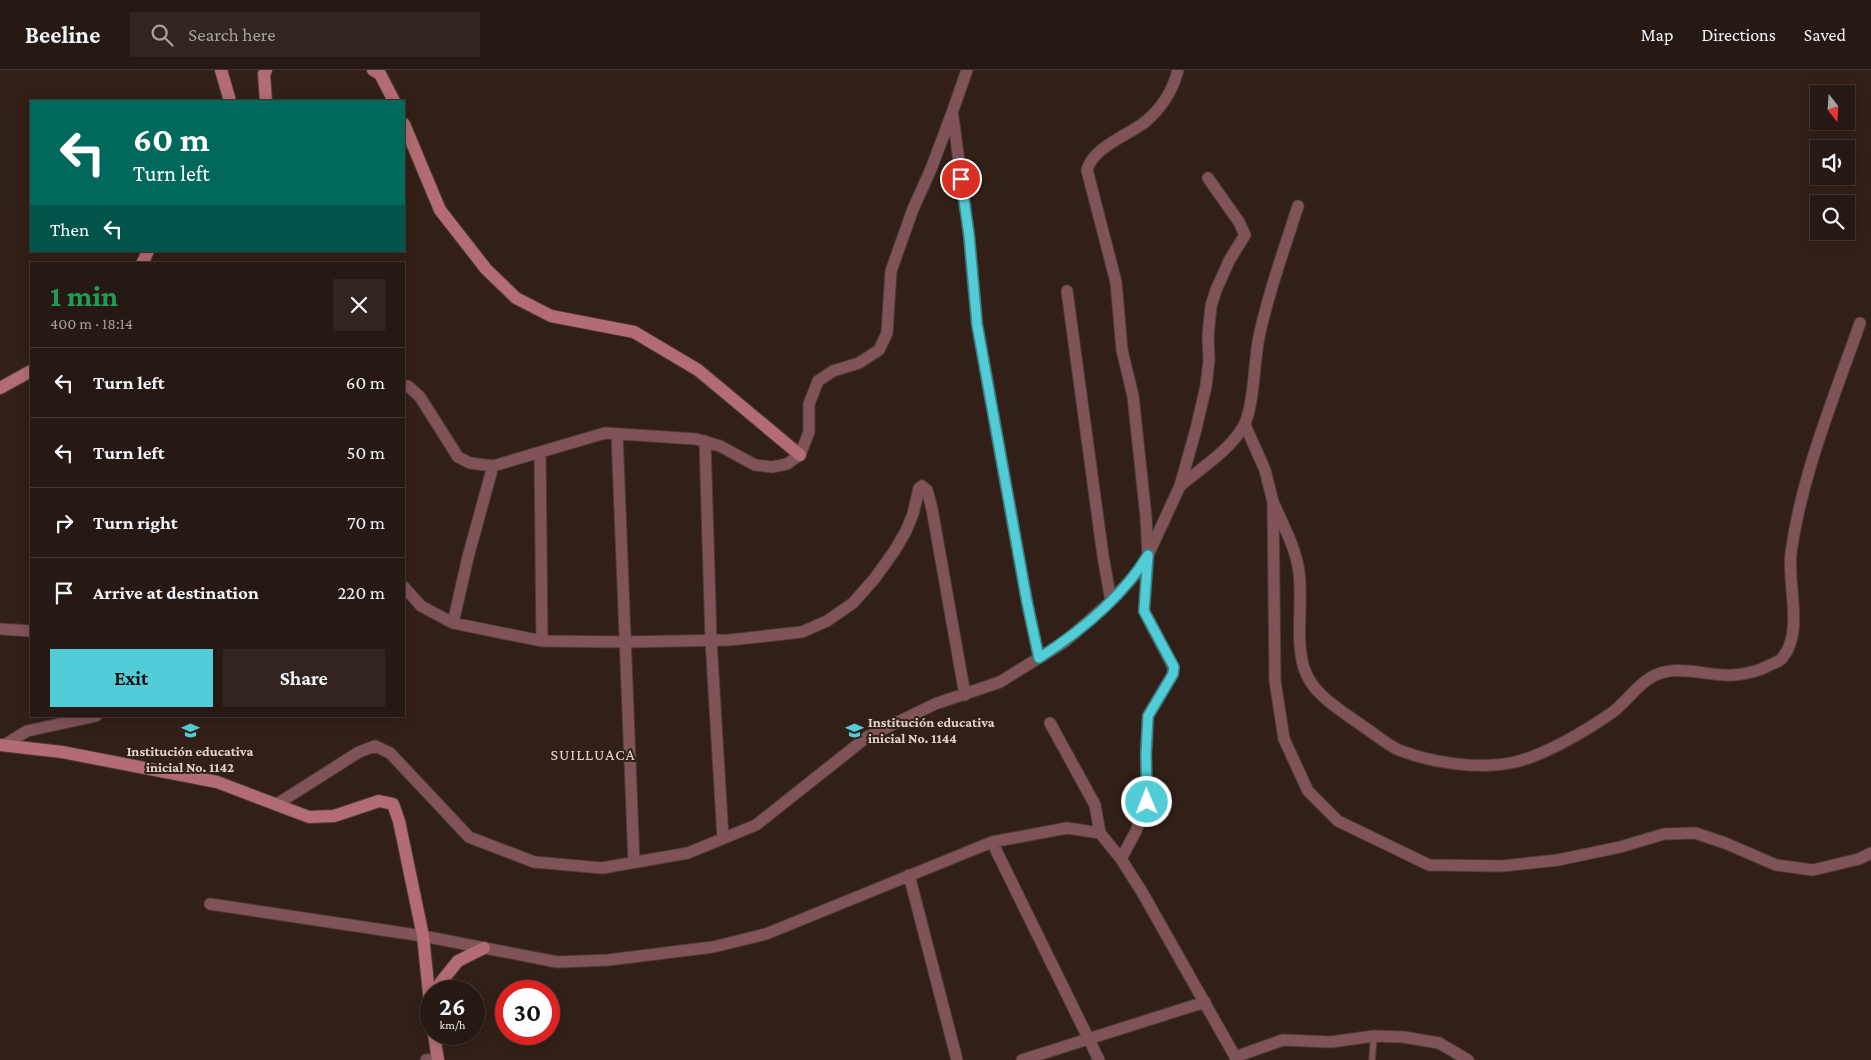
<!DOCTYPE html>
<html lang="en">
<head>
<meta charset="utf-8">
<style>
	:root { --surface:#261812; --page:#322520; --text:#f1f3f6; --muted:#a4a09f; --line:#423732; --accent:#52ccd6 }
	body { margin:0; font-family:"Crimson Pro",serif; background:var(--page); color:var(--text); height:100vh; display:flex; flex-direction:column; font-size:19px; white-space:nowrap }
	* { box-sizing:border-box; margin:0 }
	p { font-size:16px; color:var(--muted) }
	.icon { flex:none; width:28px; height:28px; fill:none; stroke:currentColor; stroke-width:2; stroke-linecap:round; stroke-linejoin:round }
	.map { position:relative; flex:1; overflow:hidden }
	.panel { position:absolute; left:30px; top:192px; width:375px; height:455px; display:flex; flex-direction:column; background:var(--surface); border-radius:0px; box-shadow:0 2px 12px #0003,0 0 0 1px var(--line) }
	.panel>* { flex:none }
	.guide { position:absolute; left:30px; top:30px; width:375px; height:152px; border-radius:0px; box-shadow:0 2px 12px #0003,0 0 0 1px var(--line); background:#00695c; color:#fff; overflow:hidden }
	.needle { width:32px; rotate:163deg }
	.buttons { position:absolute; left:1810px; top:15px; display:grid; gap:10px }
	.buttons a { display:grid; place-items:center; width:45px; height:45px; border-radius:0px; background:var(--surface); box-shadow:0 2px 12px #0003,0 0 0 1px var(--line); font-size:25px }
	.speed { position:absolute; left:420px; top:910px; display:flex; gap:10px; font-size:25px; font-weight:700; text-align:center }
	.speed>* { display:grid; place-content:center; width:65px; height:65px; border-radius:50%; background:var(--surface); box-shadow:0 2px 12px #0003,0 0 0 1px var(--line); line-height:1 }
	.speed small { font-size:12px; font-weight:400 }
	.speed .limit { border:8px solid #d22; background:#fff; color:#111 }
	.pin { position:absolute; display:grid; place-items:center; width:42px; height:42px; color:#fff; margin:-21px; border:2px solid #fff; border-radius:50%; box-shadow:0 1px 5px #0007 }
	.me { position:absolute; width:55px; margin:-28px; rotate:359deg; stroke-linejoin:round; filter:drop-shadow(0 0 4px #0008) }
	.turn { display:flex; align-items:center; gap:18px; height:105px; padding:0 20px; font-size:22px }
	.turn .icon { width:65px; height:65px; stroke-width:2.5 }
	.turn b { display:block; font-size:35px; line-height:42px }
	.then { display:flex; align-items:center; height:48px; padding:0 20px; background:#0003; gap:10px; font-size:19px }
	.round { display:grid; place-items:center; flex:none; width:52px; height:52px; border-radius:0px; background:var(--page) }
	.headline { display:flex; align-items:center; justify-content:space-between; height:85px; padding:0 20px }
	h1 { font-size:30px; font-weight:700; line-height:38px; color:#1e9e55 }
	.cta { display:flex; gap:10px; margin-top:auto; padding:10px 20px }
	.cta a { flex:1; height:58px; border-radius:0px; background:var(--accent); color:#111; font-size:20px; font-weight:700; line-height:58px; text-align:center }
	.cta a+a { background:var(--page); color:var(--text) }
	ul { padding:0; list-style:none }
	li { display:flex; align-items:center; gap:15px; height:70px; padding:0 20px; border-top:1px solid var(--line) }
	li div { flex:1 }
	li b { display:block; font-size:19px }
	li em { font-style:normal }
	header { display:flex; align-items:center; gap:30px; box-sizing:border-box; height:70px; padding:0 25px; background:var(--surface); border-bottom:1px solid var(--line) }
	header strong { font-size:24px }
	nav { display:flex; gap:28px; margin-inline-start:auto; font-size:18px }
	.search { width:350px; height:45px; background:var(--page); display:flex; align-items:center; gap:12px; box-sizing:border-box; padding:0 18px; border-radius:0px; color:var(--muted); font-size:19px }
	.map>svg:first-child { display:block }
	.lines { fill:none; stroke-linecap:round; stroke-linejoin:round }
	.lane-casing { stroke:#4e3d35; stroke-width:8 }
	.street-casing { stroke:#4e3d35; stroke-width:13 }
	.secondary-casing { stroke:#4e3d35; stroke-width:14 }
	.lane { stroke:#805359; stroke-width:5.5 }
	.street { stroke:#805359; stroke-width:11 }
	.secondary { stroke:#b36c75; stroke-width:12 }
	.route-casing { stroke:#35858b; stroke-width:12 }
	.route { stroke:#52ccd6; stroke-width:9 }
	.labels { text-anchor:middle; stroke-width:4; stroke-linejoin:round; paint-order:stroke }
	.poi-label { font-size:14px; font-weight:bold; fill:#e0d4ce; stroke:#322018; text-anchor:start }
	.quarter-label { font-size:16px; letter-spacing:1px; fill:#e0d4ce; stroke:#322018 }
</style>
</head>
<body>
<header>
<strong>Beeline</strong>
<div class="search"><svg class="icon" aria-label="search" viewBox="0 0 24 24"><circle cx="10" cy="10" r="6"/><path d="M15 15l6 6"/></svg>Search here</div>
<nav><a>Map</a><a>Directions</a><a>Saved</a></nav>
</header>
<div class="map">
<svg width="1871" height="990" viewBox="0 0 1871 990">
	<rect width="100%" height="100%" fill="#322018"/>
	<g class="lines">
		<defs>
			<path id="lane" d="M1372 990 1374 966"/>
			<path id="street" d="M953 47 969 165 977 254 1027 532 1039 588
				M1067 221 1103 486 1111 531
				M404 316H408L420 327 458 387 470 393 493 396 605 363 696 369 720 376 755 395 772 397 787 394 800 385 809 362V334L818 311 833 301 859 293 879 280 887 263 891 201 913 139 931 99 952 43 967 0
				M1245 355 1265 400 1273 432 1275 611 1284 669 1308 721 1338 751 1429 795 1502 796 1558 790 1620 777 1664 764 1695 763 1725 773 1776 795 1813 800 1859 789 1871 783
				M617 364 634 792
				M705 371 711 570 723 768
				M540 382 542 571
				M1180 416C1201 398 1229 381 1243 357 1254 339 1254 290 1259 267 1268 223 1284 180 1298 136
				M1273 432C1283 455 1296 478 1299 502 1303 533 1295 569 1304 598 1312 625 1342 641 1364 657 1375 664 1387 675 1399 680 1432 693 1480 700 1515 692 1545 685 1585 661 1610 644 1625 634 1635 617 1650 608 1676 592 1706 607 1734 605 1746 604 1759 601 1770 595 1774 593 1781 591 1783 587 1804 561 1787 514 1791 483 1802 403 1834 328 1860 253
				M404 517 421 536 453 553 542 571 626 572 729 570 802 562 827 551 853 533 875 508 895 480 906 461 913 444 919 418 922 416 927 420 932 439 965 625
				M453 553 468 487 493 396
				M0 559 31 561
				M1050 653 1095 735 1100 763
				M4 675 27 661 96 646
				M277 734 359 682 375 676 390 683 469 767 534 792 602 798 688 783 756 755 867 667 935 634 1000 612 1066 571 1111 531 1138 502 1148 485 1180 416 1196 359 1206 316 1209 291 1208 266 1211 236 1216 220 1230 189 1245 165 1239 152 1208 108
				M992 772 1099 990
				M1121 789 1136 761 1147 732 1146 684 1148 646 1173 604V597L1144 541 1148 485 1146 447 1133 326 1122 280 1116 212 1087 100C1093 77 1127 66 1145 52 1161 39 1173 20 1178 0
				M909 805 957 990
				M210 834 423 866 557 892 608 890 713 877 766 864 992 772 1067 758 1100 763 1121 789 1142 822 1237 990
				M1235 987 1283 970 1331 972 1374 966 1403 967 1439 973 1468 990
				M426 990 438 989
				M1022 990 1205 932"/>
			<path id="secondary" d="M221 0 230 31
				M266 0 264 4 266 31
				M373 0 380 4 394 31
				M404 54 440 140 486 199 516 228 551 246 634 262 698 300 800 385
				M142 194 148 181
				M0 318 31 301
				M0 675 62 682 217 712 309 747 334 746 379 731 393 734 399 751 423 866 431 943
				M436 921 441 912 458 891 484 878
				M434 964 438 990"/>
		</defs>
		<!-- lane casing -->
		<use href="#lane" class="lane-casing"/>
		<!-- street casing -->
		<use href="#street" class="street-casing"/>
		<!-- secondary casing -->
		<use href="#secondary" class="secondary-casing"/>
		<!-- lane -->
		<use href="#lane" class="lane"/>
		<!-- street -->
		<use href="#street" class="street"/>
		<!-- secondary -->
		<use href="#secondary" class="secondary"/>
	</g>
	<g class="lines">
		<defs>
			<path id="route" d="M961 109 969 165 977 254 1027 532 1039 588C1081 561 1122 528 1148 485L1144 541 1174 597 1173 604 1148 646 1146 684 1147 732"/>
		</defs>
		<!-- route casing -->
		<use href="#route" class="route-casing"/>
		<!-- route -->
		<use href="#route" class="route"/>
	</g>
	<!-- icons -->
	<defs>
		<symbol id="school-bare" viewBox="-9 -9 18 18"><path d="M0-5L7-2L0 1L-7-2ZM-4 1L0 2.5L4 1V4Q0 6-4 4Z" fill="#52ccd6" stroke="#322018" stroke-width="2.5" paint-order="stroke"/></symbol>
	</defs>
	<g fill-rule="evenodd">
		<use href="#school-bare" x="842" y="648" width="25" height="25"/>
		<use href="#school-bare" x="178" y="648" width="25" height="25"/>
	</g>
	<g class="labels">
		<!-- poi labels -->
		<g class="poi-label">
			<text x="868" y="657">Institución educativa<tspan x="868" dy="16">inicial No. 1144</tspan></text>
			<text x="190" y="686" text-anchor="middle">Institución educativa<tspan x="190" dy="16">inicial No. 1142</tspan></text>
		</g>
		<!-- quarter labels -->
		<g class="quarter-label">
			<text x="593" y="690">SUILLUACA</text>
		</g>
	</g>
</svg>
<div class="buttons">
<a><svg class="needle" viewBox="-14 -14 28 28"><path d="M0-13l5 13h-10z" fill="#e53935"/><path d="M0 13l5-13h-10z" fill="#a4a09f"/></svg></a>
<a><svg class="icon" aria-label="sound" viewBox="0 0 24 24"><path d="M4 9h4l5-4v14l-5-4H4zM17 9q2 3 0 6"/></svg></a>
<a><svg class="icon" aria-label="search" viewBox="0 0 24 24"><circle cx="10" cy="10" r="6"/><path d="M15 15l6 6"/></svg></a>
</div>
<div class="speed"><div>26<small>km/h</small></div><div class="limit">30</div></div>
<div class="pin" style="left:961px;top:109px;background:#d93025"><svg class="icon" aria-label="arrive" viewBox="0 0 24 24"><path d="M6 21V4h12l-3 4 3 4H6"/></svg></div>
<svg class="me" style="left:1147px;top:732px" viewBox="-20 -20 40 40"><circle r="17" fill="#52ccd6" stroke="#fff" stroke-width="3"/><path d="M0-11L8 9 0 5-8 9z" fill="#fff"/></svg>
<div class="guide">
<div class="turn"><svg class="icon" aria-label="left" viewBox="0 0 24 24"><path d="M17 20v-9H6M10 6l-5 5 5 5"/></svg><div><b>60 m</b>Turn left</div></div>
<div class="then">Then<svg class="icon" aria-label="left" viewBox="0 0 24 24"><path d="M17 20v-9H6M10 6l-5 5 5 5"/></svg></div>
</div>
<section class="panel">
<div class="headline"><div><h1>1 min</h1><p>400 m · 18:14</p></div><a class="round"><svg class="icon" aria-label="close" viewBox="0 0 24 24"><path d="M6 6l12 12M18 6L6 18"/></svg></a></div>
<ul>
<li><svg class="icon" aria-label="left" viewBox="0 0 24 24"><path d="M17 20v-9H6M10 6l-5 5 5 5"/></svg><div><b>Turn left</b></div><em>60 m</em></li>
<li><svg class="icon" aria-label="left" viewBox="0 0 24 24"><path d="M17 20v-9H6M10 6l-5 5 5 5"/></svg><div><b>Turn left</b></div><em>50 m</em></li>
<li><svg class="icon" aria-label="right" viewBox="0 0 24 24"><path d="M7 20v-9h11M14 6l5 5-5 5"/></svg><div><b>Turn right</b></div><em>70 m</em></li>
<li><svg class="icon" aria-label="arrive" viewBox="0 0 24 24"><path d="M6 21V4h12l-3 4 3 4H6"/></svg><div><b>Arrive at destination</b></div><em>220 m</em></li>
</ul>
<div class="cta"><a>Exit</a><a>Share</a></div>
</section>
</div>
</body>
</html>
